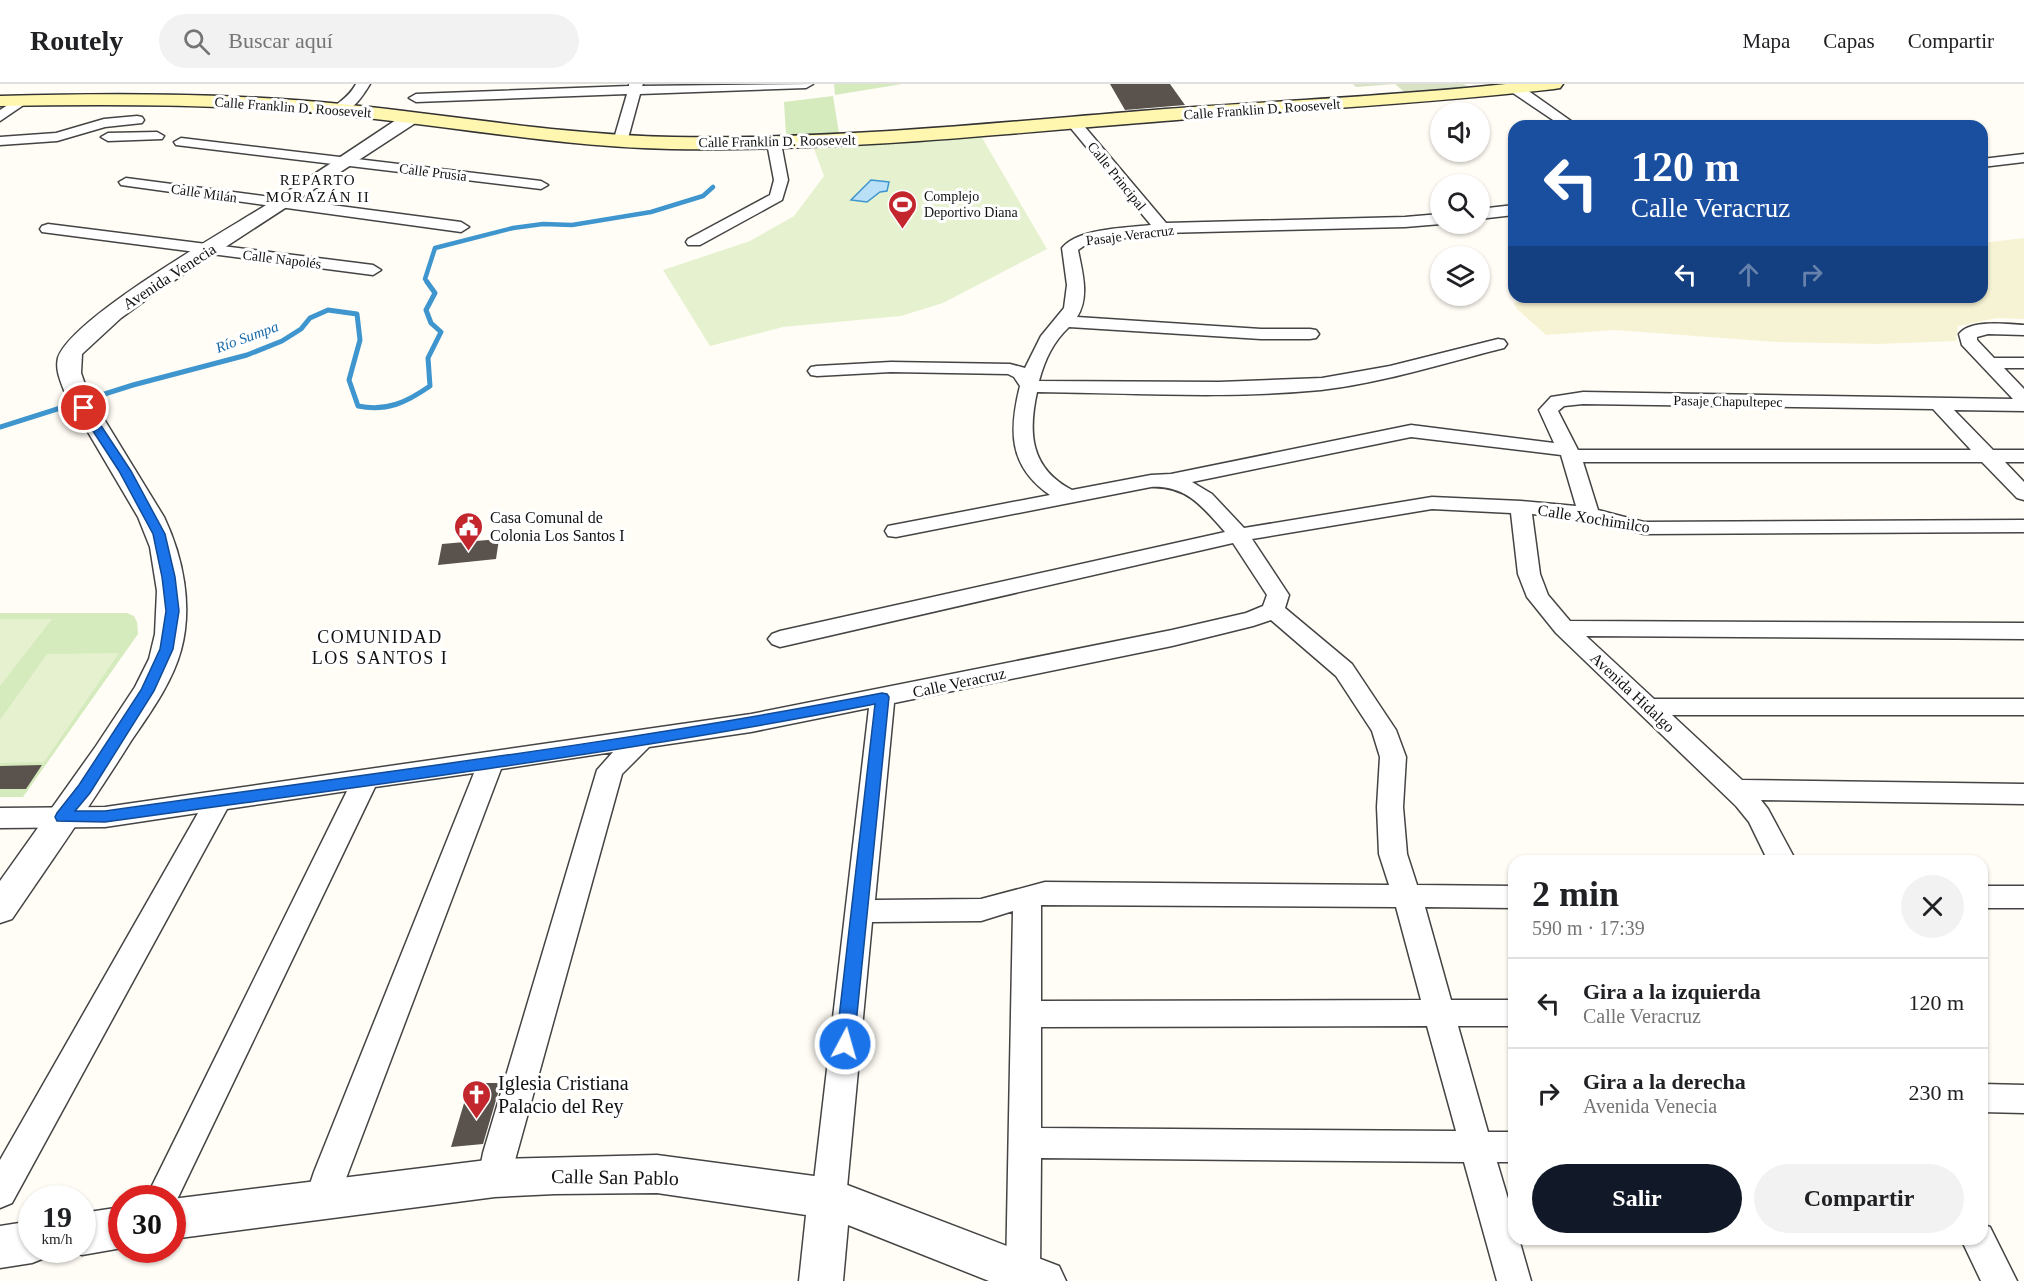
<!DOCTYPE html>
<html lang="es">
<head>
<meta charset="utf-8">
<style>
	:root { --surface:#fff; --page:#f2f2f2; --text:#202124; --muted:#757577; --line:#e0e0e0; --accent:#111827 }
	body { margin:0; font-family:"Times New Roman",serif; background:var(--page); color:var(--text); height:100vh; display:flex; flex-direction:column; font-size:22px; white-space:nowrap }
	* { box-sizing:border-box; margin:0 }
	p { font-size:20px; color:var(--muted) }
	.icon { flex:none; width:33px; height:33px; fill:none; stroke:currentColor; stroke-width:2; stroke-linecap:round; stroke-linejoin:round }
	.map { position:relative; flex:1; overflow:hidden }
	.drawer { position:absolute; left:1508px; top:771px; width:480px; height:390px; display:flex; flex-direction:column; background:var(--surface); border-radius:18px; box-shadow:0 2px 4px #0004 }
	.drawer>* { flex:none }
	.banner { position:absolute; left:1508px; top:36px; width:480px; height:183px; border-radius:18px; box-shadow:0 2px 4px #0004; background:#1a4fa0; color:#fff; overflow:hidden }
	.buttons { position:absolute; left:1430px; top:18px; display:grid; gap:12px }
	.buttons a { display:grid; place-items:center; width:60px; height:60px; border-radius:50%; background:var(--surface); box-shadow:0 2px 4px #0004; font-size:30px }
	.speed { position:absolute; left:18px; top:1101px; display:flex; gap:12px; font-size:30px; font-weight:700; text-align:center }
	.speed>* { display:grid; place-content:center; width:78px; height:78px; border-radius:50%; background:var(--surface); box-shadow:0 2px 4px #0004; line-height:1 }
	.speed small { font-size:15px; font-weight:400 }
	.speed .limit { border:9px solid #d22; background:#fff; color:#111 }
	.pin { position:absolute; display:grid; place-items:center; width:51px; height:51px; color:#fff; margin:-26px; border:3px solid #fff; border-radius:50%; box-shadow:0 2px 6px #0007 }
	.me { position:absolute; width:66px; margin:-33px; rotate:6deg; stroke-linejoin:round; filter:drop-shadow(0 0 4px #0008) }
	.turn { display:flex; align-items:center; gap:21px; height:126px; padding:0 24px; font-size:27px }
	.turn .icon { width:78px; height:78px; stroke-width:2.5 }
	.turn b { display:block; font-size:42px; line-height:51px }
	.lanes { display:flex; align-items:center; height:57px; padding:0 24px; background:#0003; justify-content:center; gap:30px; direction:ltr }
	.lanes .off { opacity:.35 }
	.round { display:grid; place-items:center; flex:none; width:63px; height:63px; border-radius:32px; background:var(--page) }
	.headline { display:flex; align-items:center; justify-content:space-between; height:102px; padding:0 24px }
	h1 { font-size:36px; font-weight:700; line-height:45px }
	.cta { display:flex; gap:12px; margin-top:auto; padding:12px 24px }
	.cta a { flex:1; height:69px; border-radius:36px; background:var(--accent); color:#fff; font-size:24px; font-weight:700; line-height:69px; text-align:center }
	.cta a+a { background:var(--page); color:var(--text) }
	ul { padding:0; list-style:none }
	li { display:flex; align-items:center; gap:18px; height:90px; padding:0 24px; border-top:2px solid var(--line) }
	li div { flex:1 }
	li b { display:block; font-size:22px }
	li em { font-style:normal }
	header { display:flex; align-items:center; gap:36px; box-sizing:border-box; height:84px; padding:0 30px; background:var(--surface); border-bottom:2px solid var(--line) }
	header strong { font-size:28px }
	nav { display:flex; gap:33px; margin-inline-start:auto; font-size:21px }
	.search { width:420px; height:54px; background:var(--page); display:flex; align-items:center; gap:15px; box-sizing:border-box; padding:0 21px; border-radius:33px; color:var(--muted); font-size:22px }
	.map>svg:first-child { display:block }
	.farmland { fill:#f6f3d4 }
	.green { fill:#d5ebbd }
	.cemetery { fill:#d9e3c4 }
	.pitch { fill:#e6f2cf }
	.water { fill:#b9e0f7; stroke:#3f96cf; stroke-width:1.5 }
	.lines { fill:none; stroke-linecap:round; stroke-linejoin:round }
	.stream-far1 { stroke:#3f96cf; stroke-width:4.5 }
	.stream { stroke:#3f96cf; stroke-width:5 }
	.building { fill:#5a524d }
	.minor-casing { stroke:#444; stroke-width:3 }
	.tertiary-casing { stroke:#444; stroke-width:3 }
	.secondary-casing { stroke:#333; stroke-width:3 }
	.minor { fill:#fff; fill-rule:evenodd }
	.tertiary { fill:#fff; fill-rule:evenodd }
	.secondary { fill:#fff6b0; fill-rule:evenodd }
	.route { fill:#1a73e8; stroke:#114b97; stroke-width:1.5 }
	.labels { text-anchor:middle; stroke-width:6; stroke-linejoin:round; paint-order:stroke }
	.far-street-label { font-size:14px; fill:#111; stroke:#fff }
	.far-poi-label { font-size:14px; fill:#111; stroke:#fff; text-anchor:start }
	.far-neighbourhood-label { font-size:15px; letter-spacing:1.5px; fill:#111; stroke:#fff }
	.far-water-label { font-size:15px; font-style:italic; fill:#1768a6; stroke:#fff }
	.street-label { font-size:16px; fill:#111; stroke:#fff }
	.poi-label { font-size:16px; fill:#111; stroke:#fff; text-anchor:start }
	.neighbourhood-label { font-size:18px; letter-spacing:1.5px; fill:#111; stroke:#fff }
	.near-poi-label { font-size:20px; fill:#111; stroke:#fff; text-anchor:start }
	.near-street-label { font-size:20px; fill:#111; stroke:#fff }
</style>
</head>
<body>
<header>
<strong>Routely</strong>
<div class="search"><svg class="icon" aria-label="search" viewBox="0 0 24 24"><circle cx="10" cy="10" r="6"/><path d="M15 15l6 6"/></svg>Buscar aquí</div>
<nav><a>Mapa</a><a>Capas</a><a>Compartir</a></nav>
</header>
<div class="map">
<svg width="2024" height="1197" viewBox="0 0 2024 1197">
	<rect width="100%" height="100%" fill="#fffdf5"/>
	<!-- farmland -->
	<path class="farmland" d="M2024 154V235L1997 234 1958 242 1956 257 1878 260 1777 258 1614 246 1546 251 1516 224 1514 219 1535 213H1982V159Z"/>
	<!-- green -->
	<path class="green" d="M834 0H902L835 11Z
		M833 12 839 49 786 51 784 18Z
		M0 529H127L134 532 137 538 138 550 23 713H0Z"/>
	<!-- cemetery -->
	<path class="cemetery" d="M1353 0H1463L1468 2 1456 4 1459 6 1408 11 1395 0 1356 3Z"/>
	<!-- pitch -->
	<path class="pitch" d="M981 52 1047 165 943 219 901 232 783 243 710 262 663 186 750 157 794 132 824 92 814 65Z
		M0 535H52L0 602Z
		M119 569 44 678 0 679V636L47 570Z"/>
	<!-- water -->
	<path class="water" d="M871 96 889 98 887 107 880 108 867 118 851 116Z"/>
	<g class="lines">
		<!-- stream-far1 -->
		<path class="stream-far1" d="M428 199 425 195 435 164 513 144 543 140 572 141 651 128 703 112 713 103"/>
		<!-- stream -->
		<path class="stream" d="M0 343 133 301 247 271 282 257 301 245 310 234 328 226 357 230 360 256 349 296 358 322C387 328 407 318 430 302L428 274 441 248 431 239 426 226 435 209 427 198"/>
	</g>
	<!-- building -->
	<path class="building" d="M1110 0H1170L1185 21 1125 26Z
		M499 455 496 475 438 481 442 460Z
		M42 681 26 705H0V682Z
		M470 999H501L483 1060 451 1063Z"/>
	<g class="lines">
		<defs>
			<path id="minor" d="M356 0H370C362 13 351 31 334 28L332 25C342 15 348 14 356 0Z
				M629 0H643L642 2 813 0 806 4 640 10 627 58 620 62 613 58 627 10 416 18 409 14 416 10 629 2Z
				M1515 0 1520 1 1578 42H1562L1510 7 1508 4 1510 1Z
				M20 13 27 17 25 20 0 37V26Z
				M137 32 142 33 144 36 142 39 105 43 57 57 0 61V53L56 49 104 35Z
				M1074 35 1079 36 1166 139 1405 133 1440 130 1441 140 1405 143 1162 149 1088 159 1078 166C1082 187 1090 213 1077 233L1261 245H1310L1316 246 1319 250 1316 254 1310 255H1261L1069 243C1053 258 1045 275 1039 297L1219 298 1322 294 1390 282 1498 255 1504 256 1507 260 1504 264C1444 279 1383 299 1321 306 1227 315 1131 309 1037 308 1028 349 1030 384 1072 406L1151 391 1171 390 1411 341 1554 359 1539 326 1551 313 1583 308 2013 315 1962 261 1959 250C1970 235 2008 240 2024 241V251L1988 250 1977 253V256L1994 274H2024V284H2004L2024 305V327L1954 326 1993 366H2024V378H2005L2024 398V416L2017 414 1982 378H1583L1598 426 1644 438 2024 436V448L1644 450 1589 436 1532 430 1540 490 1548 511 1570 537 2024 539V555L1586 552 1654 615H2024V631H1672L1742 696 2024 700V720L1761 716 1768 725 1796 777H1768L1749 738 1736 722 1556 549 1527 513 1518 490 1511 429 1432 425 1252 455 1289 511 1285 524 1352 580 1396 646 1406 673 1403 723 1407 770 1417 801 1514 802V824L1425 823 1451 916H1514V942H1458L1488 1048H1514V1078H1497L1514 1135V1155H1519L1531 1197H1497L1464 1078 1041 1074 1040 1189 1037 1197H1009L1006 1189 1013 827 981 837 872 838 846 1114 841 1125 829 1130 817 1125 812 1114 869 624 751 648 649 663 622 690 507 1105 495 1110 483 1105 478 1094 483 1069 597 686 613 668 501 685 334 1126 322 1131 310 1126 305 1115 314 1088 474 689 375 703 172 1126V1114H146L347 707 227 725 12 1119 0 1124V1076L198 729 105 743 0 744V724L105 723 751 630 1172 546 1246 529 1263 522 1267 511 1233 459 780 563 772 560 768 555 772 550 780 547 1225 448C1203 423 1186 401 1151 403L896 453 888 452 885 447 888 442 1050 411C1008 382 1009 346 1020 302L1014 293 1008 290 891 288 817 292 811 291 808 287 811 283 817 282 891 278 1010 280 1025 284 1041 252 1064 224 1067 201 1062 164C1078 144 1126 144 1151 141L1069 42 1067 39 1069 36ZM1583 320 1933 325 1971 366H1578L1558 327 1564 322ZM1411 353 1561 371 1576 422 1521 417 1432 413 1244 444 1212 410 1192 398ZM1271 536 1336 592 1372 647 1380 673 1377 723 1379 770 1389 801 1045 798 981 815 875 816 894 619 1172 562 1253 542ZM1041 821 1396 823 1421 916 1041 917ZM1427 942 1456 1047 1041 1044V943Z
				M157 48 164 52 162 55 108 57 101 53 108 49Z
				M181 54 541 97 548 101 541 105 176 61 174 58Z
				M774 55 781 59 788 96 782 116 700 161H688L686 158 688 155 770 111 774 96 767 59Z
				M2024 70V78L1982 83V75Z
				M126 94 461 138 469 143 461 148 121 101 119 98Z
				M1514 121V131L1479 135V125Z
				M48 140 373 181 381 186 373 191 42 148 40 145 42 142Z
				M1982 802H2024V824H1982Z
				M1982 1000 2024 1001V1029L1982 1028Z
				M1982 1140 1990 1143 2017 1197H1981L1961 1155H1982Z"/>
			<path id="tertiary" d="M411 29 417 30 420 34 417 38 158 207 121 234 82 270 81 289 88 309 164 433C183 473 193 522 181 566 172 599 150 629 131 657 93 718 52 776 12 835L0 839V797L96 662 135 603 149 575 155 550 157 507 150 463 138 433 65 309C61 298 55 286 58 274 71 234 223 148 263 123 311 93 358 61 405 30Z
				M657 1071 829 1094 1059 1182 1066 1197H989L848 1141 843 1197H799L806 1131 657 1109 555 1110 495 1113 172 1155V1115L495 1075Z
				M122 1123V1164L82 1171 69 1166H82V1129Z
				M32 1137V1166H50L47 1173 32 1179 0 1184V1142Z"/>
			<path id="secondary" d="M1506 0H1563L1560 4 1554 5C1424 20 1294 26 1164 37 1000 50 836 68 671 65 559 63 448 41 336 31 224 20 112 20 0 22V12C114 9 228 9 341 20 452 31 562 51 673 53 838 56 1001 38 1165 25 1279 17 1392 12 1506 0Z"/>
		</defs>
		<!-- minor casing -->
		<use href="#minor" class="minor-casing"/>
		<!-- tertiary casing -->
		<use href="#tertiary" class="tertiary-casing"/>
		<!-- secondary casing -->
		<use href="#secondary" class="secondary-casing"/>
		<!-- minor -->
		<use href="#minor" class="minor"/>
		<!-- tertiary -->
		<use href="#tertiary" class="tertiary"/>
		<!-- secondary -->
		<use href="#secondary" class="secondary"/>
	</g>
	<!-- route -->
	<path class="route" d="M84 321 88 322 131 387 165 450 175 493 179 527 173 565 154 607 90 709 75 727H105C365 690 625 659 882 609L887 610 889 613 854 960 851 965 845 968 839 965 836 960 875 620C620 670 362 702 105 738L57 737 55 733 57 729 79 701 141 606 160 565 166 527 162 493 153 450 119 387 78 324Z"/>
	<!-- icons -->
	<defs>
		<symbol id="stadium-pin" viewBox="-11 -11 22 30"><path d="M0 17L-7.5 6A9.5 9.5 0 1 1 7.5 6Z" fill="#c4262e" stroke="#fff"/><path d="M0-5a6.5 5 0 1 0 0 10a6.5 5 0 1 0 0-10ZM-3.5-1.8h7v3.6h-7Z" fill="#fff"/></symbol>
		<symbol id="civic-pin" viewBox="-11 -11 22 30"><path d="M0 17L-7.5 6A9.5 9.5 0 1 1 7.5 6Z" fill="#c4262e" stroke="#fff"/><path d="M-.6-6.5H3V-4.5H.6V-3L4-1V1h2V6H-6V1h2V-1L-.6-3ZM-1.2 2.5V6h2.4V2.5Z" fill="#fff"/></symbol>
		<symbol id="church-pin" viewBox="-11 -11 22 30"><path d="M0 17L-7.5 6A9.5 9.5 0 1 1 7.5 6Z" fill="#c4262e" stroke="#fff"/><path d="M-1.2-6h2.4v3.5h3.3v2.4h-3.3V6h-2.4V-.1h-3.3v-2.4h3.3Z" fill="#fff"/></symbol>
	</defs>
	<g fill-rule="evenodd">
		<use href="#stadium-pin" x="886" y="104" width="33" height="45"/>
		<use href="#civic-pin" x="452" y="426" width="33" height="45"/>
		<use href="#church-pin" x="460" y="994" width="33" height="45"/>
	</g>
	<g class="labels">
		<!-- far-street labels -->
		<g class="far-street-label">
			<text transform="translate(293 23) rotate(4)" y="5">Calle Franklin D. Roosevelt</text>
			<text transform="translate(1262 25) rotate(-4)" y="5">Calle Franklin D. Roosevelt</text>
			<text transform="translate(777 57) rotate(-1)" y="5">Calle Franklin D. Roosevelt</text>
			<text transform="translate(433 88) rotate(7)" y="5">Calle Prusia</text>
			<text transform="translate(1117 92) rotate(51)" y="5">Calle Principal</text>
			<text transform="translate(204 109) rotate(8)" y="5">Calle Milán</text>
			<text transform="translate(1130 151) rotate(-7)" y="5">Pasaje Veracruz</text>
			<text transform="translate(282 175) rotate(7)" y="5">Calle Napolés</text>
			<text transform="translate(1728 317) rotate(1)" y="5">Pasaje Chapultepec</text>
		</g>
		<!-- far-poi labels -->
		<g class="far-poi-label">
			<text x="924" y="117">Complejo<tspan x="924" dy="16">Deportivo Diana</tspan></text>
		</g>
		<!-- far-neighbourhood labels -->
		<g class="far-neighbourhood-label">
			<text x="318" y="101">REPARTO<tspan x="318" dy="17">MORAZÁN II</tspan></text>
		</g>
		<!-- far-water labels -->
		<g class="far-water-label">
			<text transform="translate(247 253) rotate(-20)" y="5">Río Sumpa</text>
		</g>
		<!-- street labels -->
		<g class="street-label">
			<text transform="translate(169 192) rotate(-33)" y="6">Avenida Venecia</text>
			<text transform="translate(1594 434) rotate(9)" y="6">Calle Xochimilco</text>
			<text transform="translate(959 598) rotate(-12)" y="6">Calle Veracruz</text>
			<text transform="translate(1633 608) rotate(43)" y="6">Avenida Hidalgo</text>
		</g>
		<!-- poi labels -->
		<g class="poi-label">
			<text x="490" y="439">Casa Comunal de<tspan x="490" dy="18">Colonia Los Santos I</tspan></text>
		</g>
		<!-- neighbourhood labels -->
		<g class="neighbourhood-label">
			<text x="380" y="559">COMUNIDAD<tspan x="380" dy="21">LOS SANTOS I</tspan></text>
		</g>
		<!-- near-poi labels -->
		<g class="near-poi-label">
			<text x="498" y="1006">Iglesia Cristiana<tspan x="498" dy="23">Palacio del Rey</tspan></text>
		</g>
		<!-- near-street labels -->
		<g class="near-street-label">
			<text transform="translate(615 1093) rotate(1)" y="7">Calle San Pablo</text>
		</g>
	</g>
</svg>
<div class="buttons">
<a><svg class="icon" aria-label="sound" viewBox="0 0 24 24"><path d="M4 9h4l5-4v14l-5-4H4zM17 9q2 3 0 6"/></svg></a>
<a><svg class="icon" aria-label="search" viewBox="0 0 24 24"><circle cx="10" cy="10" r="6"/><path d="M15 15l6 6"/></svg></a>
<a><svg class="icon" aria-label="layers" viewBox="0 0 24 24"><path d="M12 4l9 5-9 5-9-5zM3 14l9 5 9-5"/></svg></a>
</div>
<div class="speed"><div>19<small>km/h</small></div><div class="limit">30</div></div>
<div class="pin" style="left:84px;top:324px;background:#d93025"><svg class="icon" aria-label="arrive" viewBox="0 0 24 24"><path d="M6 21V4h12l-3 4 3 4H6"/></svg></div>
<svg class="me" style="left:845px;top:960px" viewBox="-20 -20 40 40"><circle r="17" fill="#1a73e8" stroke="#fff" stroke-width="3"/><path d="M0-11L8 9 0 5-8 9z" fill="#fff"/></svg>
<div class="banner">
<div class="turn"><svg class="icon" aria-label="left" viewBox="0 0 24 24"><path d="M17 20v-9H6M10 6l-5 5 5 5"/></svg><div><b>120 m</b>Calle Veracruz</div></div>
<div class="lanes"><svg class="icon" aria-label="left" viewBox="0 0 24 24"><path d="M17 20v-9H6M10 6l-5 5 5 5"/></svg><svg class="icon off" aria-label="ahead" viewBox="0 0 24 24"><path d="M12 20V5M6 11l6-6 6 6"/></svg><svg class="icon off" aria-label="right" viewBox="0 0 24 24"><path d="M7 20v-9h11M14 6l5 5-5 5"/></svg></div>
</div>
<section class="drawer">
<div class="headline"><div><h1>2 min</h1><p>590 m · 17:39</p></div><a class="round"><svg class="icon" aria-label="close" viewBox="0 0 24 24"><path d="M6 6l12 12M18 6L6 18"/></svg></a></div>
<ul>
<li><svg class="icon" aria-label="left" viewBox="0 0 24 24"><path d="M17 20v-9H6M10 6l-5 5 5 5"/></svg><div><b>Gira a la izquierda</b><p>Calle Veracruz</p></div><em>120 m</em></li>
<li><svg class="icon" aria-label="right" viewBox="0 0 24 24"><path d="M7 20v-9h11M14 6l5 5-5 5"/></svg><div><b>Gira a la derecha</b><p>Avenida Venecia</p></div><em>230 m</em></li>
</ul>
<div class="cta"><a>Salir</a><a>Compartir</a></div>
</section>
</div>
</body>
</html>
